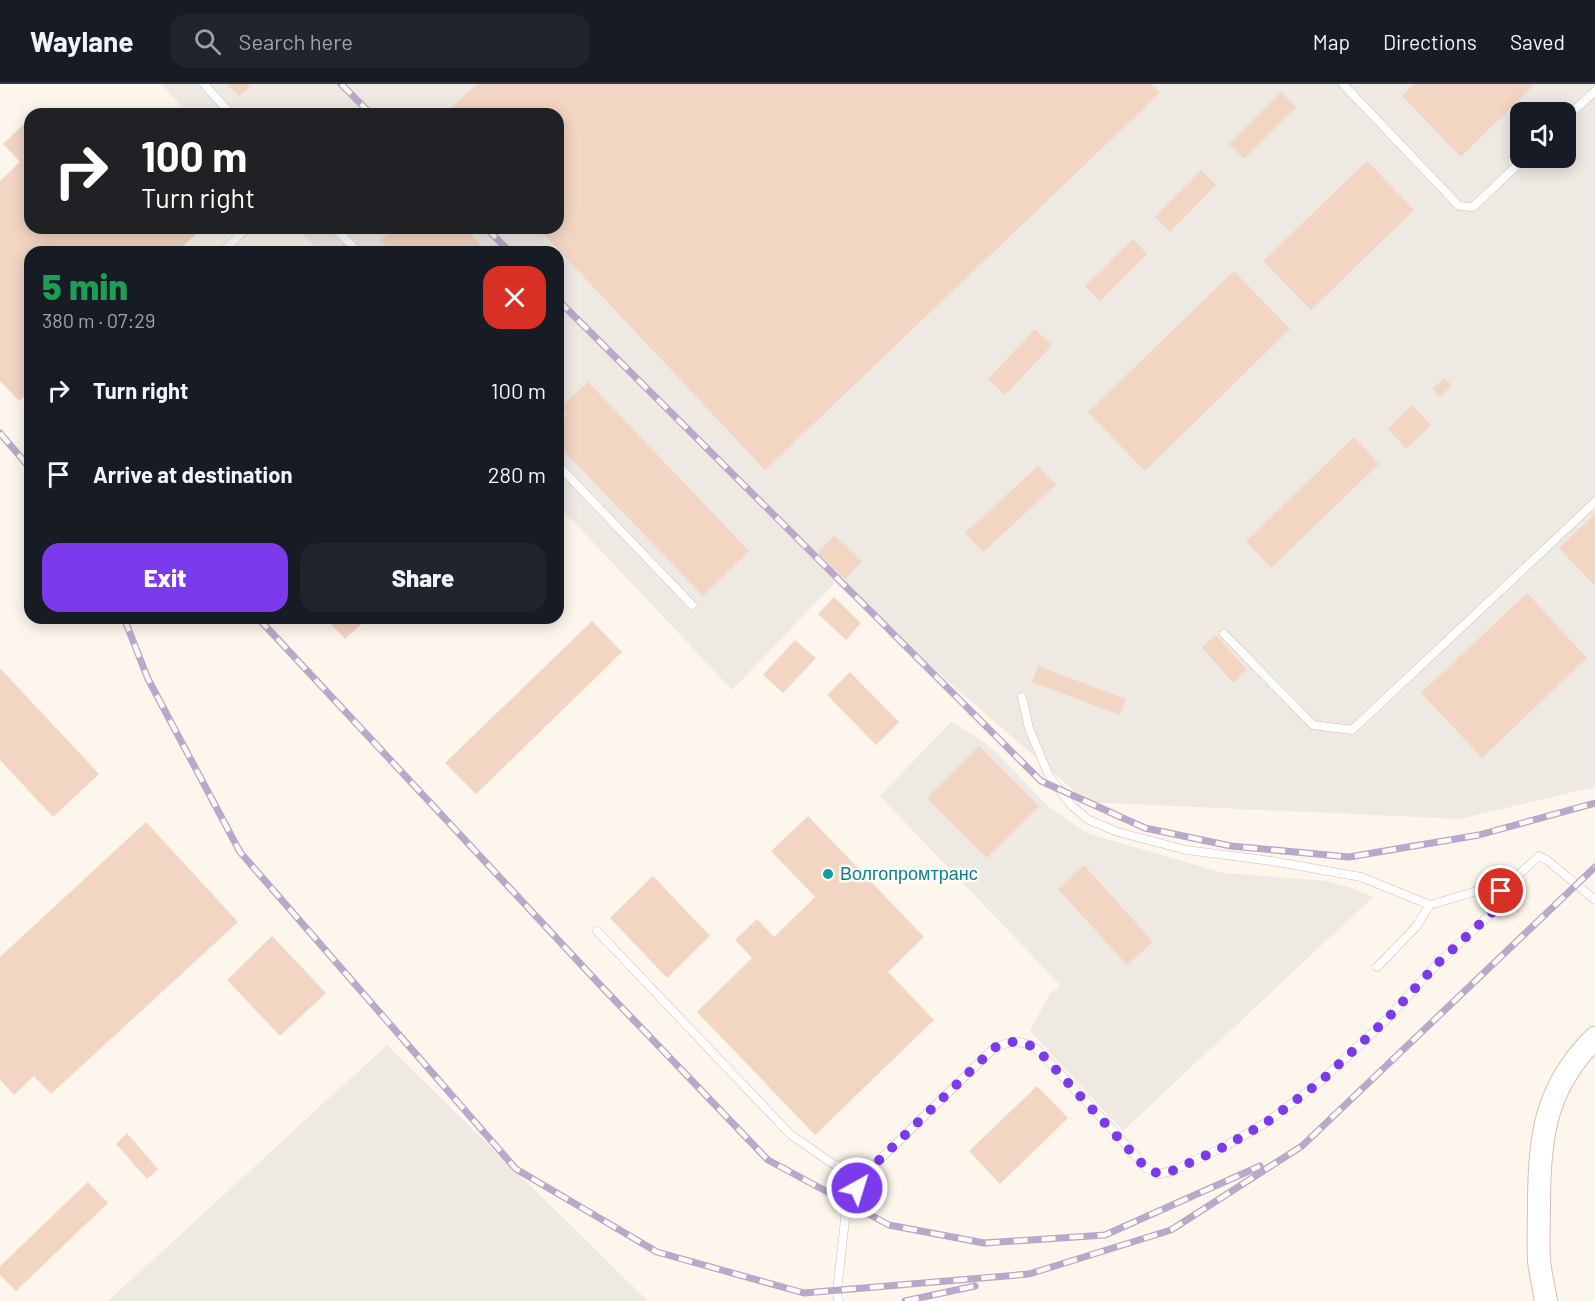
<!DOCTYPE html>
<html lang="en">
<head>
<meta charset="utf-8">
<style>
	:root { --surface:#171b24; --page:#20242c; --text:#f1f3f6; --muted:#9ea1a6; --line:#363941; --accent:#7c3aed }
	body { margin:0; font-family:Barlow,sans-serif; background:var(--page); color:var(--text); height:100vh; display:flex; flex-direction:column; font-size:22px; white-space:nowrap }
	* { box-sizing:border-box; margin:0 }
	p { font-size:20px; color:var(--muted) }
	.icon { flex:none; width:33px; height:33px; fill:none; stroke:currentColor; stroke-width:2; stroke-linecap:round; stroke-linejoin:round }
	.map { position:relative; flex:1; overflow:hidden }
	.panel { position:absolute; left:24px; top:162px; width:540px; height:378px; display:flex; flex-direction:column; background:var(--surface); border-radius:18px; box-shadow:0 3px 15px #0003 }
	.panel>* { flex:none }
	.guide { position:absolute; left:24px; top:24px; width:540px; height:126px; border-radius:18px; box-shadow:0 3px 15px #0003; background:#202124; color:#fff; overflow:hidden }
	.buttons { position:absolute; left:1510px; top:18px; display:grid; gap:12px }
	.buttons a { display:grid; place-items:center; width:66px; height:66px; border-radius:12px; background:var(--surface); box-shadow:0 3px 15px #0003; font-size:30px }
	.pin { position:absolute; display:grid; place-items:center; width:51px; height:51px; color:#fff; margin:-26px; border:3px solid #fff; border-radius:50%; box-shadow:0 2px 6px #0007 }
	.me { position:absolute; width:66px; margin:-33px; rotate:39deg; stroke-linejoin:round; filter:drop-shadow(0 0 4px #0008) }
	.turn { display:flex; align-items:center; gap:21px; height:126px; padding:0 18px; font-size:27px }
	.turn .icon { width:78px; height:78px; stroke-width:2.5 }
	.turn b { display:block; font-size:42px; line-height:51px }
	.round { display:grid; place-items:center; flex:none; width:63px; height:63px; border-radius:18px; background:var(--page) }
	.head { display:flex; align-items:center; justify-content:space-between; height:102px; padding:0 18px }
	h1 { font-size:36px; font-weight:800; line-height:45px; color:#1e9e55 }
	.primary-button { display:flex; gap:12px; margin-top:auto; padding:12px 18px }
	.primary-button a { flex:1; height:69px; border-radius:18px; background:var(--accent); color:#fff; font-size:24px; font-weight:800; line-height:69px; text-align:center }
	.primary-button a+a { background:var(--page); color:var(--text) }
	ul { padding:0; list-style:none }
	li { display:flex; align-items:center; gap:18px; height:84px; padding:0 18px }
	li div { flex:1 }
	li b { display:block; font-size:22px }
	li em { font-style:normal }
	header { display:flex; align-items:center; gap:36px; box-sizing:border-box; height:84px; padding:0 30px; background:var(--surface); border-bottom:2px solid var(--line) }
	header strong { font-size:28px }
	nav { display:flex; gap:33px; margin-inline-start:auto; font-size:21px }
	.search { width:420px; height:54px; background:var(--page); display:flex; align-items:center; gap:15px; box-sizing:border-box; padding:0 21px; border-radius:18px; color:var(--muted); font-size:22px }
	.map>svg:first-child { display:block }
	.industrial { fill:#efe9e4; fill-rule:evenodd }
	.building { fill:#f3d5c3 }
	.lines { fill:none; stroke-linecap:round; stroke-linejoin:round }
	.lane-casing { stroke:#d1beb0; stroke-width:9 }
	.secondary-casing { stroke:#d6c0b0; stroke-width:24 }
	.lane { stroke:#fff; stroke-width:8 }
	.secondary { stroke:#fff; stroke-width:22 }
	.rail-casing { stroke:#b9a8c9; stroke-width:7 }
	.rail { stroke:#fffaf3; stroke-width:4.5; stroke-dasharray:14; stroke-linecap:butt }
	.route { stroke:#7c3aed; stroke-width:10; stroke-dasharray:0 18 }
	.culture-dot { fill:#0f9aa8; stroke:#fffaf3; stroke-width:2 }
	.labels { text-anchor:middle; stroke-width:5; stroke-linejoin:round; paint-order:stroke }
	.culture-label { font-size:18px; fill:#0d838f; stroke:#fffaf3; text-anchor:start }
</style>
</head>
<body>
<header>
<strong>Waylane</strong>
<div class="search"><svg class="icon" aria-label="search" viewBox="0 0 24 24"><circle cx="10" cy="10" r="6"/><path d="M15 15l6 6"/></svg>Search here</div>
<nav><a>Map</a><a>Directions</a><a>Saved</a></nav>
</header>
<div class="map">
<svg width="1595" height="1217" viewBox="0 0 1595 1217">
	<rect width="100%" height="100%" fill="#fdf6ec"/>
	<!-- industrial -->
	<path class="industrial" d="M161 0H1595V703L1460 735 1087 718 835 499 732 606 558 421V168H319L297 144H558V30H189ZM1521 28H1566V74H1521Z
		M951 638 975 652 994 666 1049 723 1086 749 1223 789 1325 797 1348 803 1373 813 1123 1047 1030 947 1049 911 1060 901 880 712Z
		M387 961 648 1217H108Z"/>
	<!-- building -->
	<path class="building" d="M227 0H252L239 12Z
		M477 0H1151L1160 9 765 386 538 144H558V30H445Z
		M1414 0H1535L1461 73 1402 12Z
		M1281 8 1296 23 1244 75 1229 60Z
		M30 34V144H191L197 149 177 168H30V307L19 317 0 297V97L20 78 3 60Z
		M1367 77 1414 126 1311 226 1263 177Z
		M1201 86 1216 101 1170 148 1155 133Z
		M394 144H465L487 168H392L381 156Z
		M1133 155 1147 170 1100 217 1085 202Z
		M1234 187 1290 245 1145 387 1088 328Z
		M1035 245 1052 261 1005 311 988 295Z
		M1444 294 1452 301 1440 313 1432 305Z
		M588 298 749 467 703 512 558 361V340L567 331 560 324Z
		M1412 321 1431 341 1406 365 1388 345Z
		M1354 353 1379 380 1271 484 1246 457Z
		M1038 382 1056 401 983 468 965 449Z
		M1595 430V502L1559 464Z
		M834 451 862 477 845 495 818 469Z
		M1527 509 1587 574 1482 674 1421 609Z
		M834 513 861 539 846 556 818 530Z
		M325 534H368L345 555Z
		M592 537 622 568 476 710 445 679Z
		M1216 551 1247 586 1233 599 1202 563Z
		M795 556 816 574 783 609 763 591Z
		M1038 582 1126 615 1120 631 1032 598Z
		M0 584 99 690 53 733 0 676Z
		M850 588 899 638 876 661 827 611Z
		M979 662 1039 722 987 774 927 714Z
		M808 732 924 853 888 888 934 936 815 1051 697 928 752 874 735 856 757 835 774 853 815 813 771 767Z
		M146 738 238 838 51 1010 34 992 14 1011 0 996V873Z
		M1084 781 1153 858 1127 881 1058 805Z
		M653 792 710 852 667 894 610 834Z
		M272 852 326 909 280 952 227 896Z
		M1037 1002 1068 1034 1000 1100 969 1067Z
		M127 1049 158 1085 147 1095 116 1060Z
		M88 1098 108 1119 16 1207 0 1191V1182Z"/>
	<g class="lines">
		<defs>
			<path id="lane" d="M204 0 231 30
				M1343 0 1459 122 1473 123 1525 74
				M1566 34 1595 7
				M335 144 358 168
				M222 168 247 144
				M558 381 692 521
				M1224 550 1313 641 1352 646 1595 418
				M1022 613 1029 644 1049 692 1072 722 1089 736 1118 748 1186 766 1272 777 1361 793 1430 821
				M597 847 790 1050 833 1080 866 1089
				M1377 883 1416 843 1430 821 1477 807H1501L1539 772 1547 776 1595 816
				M838 1217 837 1207 847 1118 866 1089 994 964C1013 956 1018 955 1037 965L1110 1043 1146 1084 1159 1090 1172 1087 1226 1062 1267 1038 1320 998 1388 934 1438 879 1496 825 1501 807"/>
			<path id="secondary" d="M1546 1217C1544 1203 1540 1189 1539 1176 1538 1157 1539 1139 1539 1120 1539 1054 1545 1003 1595 954"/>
		</defs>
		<!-- lane casing -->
		<use href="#lane" class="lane-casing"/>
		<!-- secondary casing -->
		<use href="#secondary" class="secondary-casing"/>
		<!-- lane -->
		<use href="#lane" class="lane"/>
		<!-- secondary -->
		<use href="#secondary" class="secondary"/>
		<defs>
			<path id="rail" d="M341 0 371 30
				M486 144 510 168
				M558 216 1041 697 1145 744 1231 762 1349 773 1479 751 1595 719
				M0 349 30 384
				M124 534 148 595 240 768 516 1085 657 1168 804 1209 1029 1190 1171 1146 1302 1062 1595 783
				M258 534 603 904 768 1076 889 1141 984 1159 1105 1151 1260 1082
				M905 1217 975 1202"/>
		</defs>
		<!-- rail casing -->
		<use href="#rail" class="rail-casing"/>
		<!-- rail -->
		<use href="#rail" class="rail"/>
	</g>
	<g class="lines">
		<!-- route -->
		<path class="route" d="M857 1104 866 1089 994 964C1013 956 1018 955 1037 965L1146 1084 1159 1090 1172 1087 1226 1062 1267 1038 1320 998 1388 934 1438 879 1496 825 1501 807"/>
	</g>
	<!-- markers -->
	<circle class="culture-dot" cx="828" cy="790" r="6"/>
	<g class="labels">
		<!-- culture labels -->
		<g class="culture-label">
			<text x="840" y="796">Волгопромтранс</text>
		</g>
	</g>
</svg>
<div class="buttons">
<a><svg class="icon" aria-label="sound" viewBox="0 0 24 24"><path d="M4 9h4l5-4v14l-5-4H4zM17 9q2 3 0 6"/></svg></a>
</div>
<div class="pin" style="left:1501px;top:807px;background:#d93025"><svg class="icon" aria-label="arrive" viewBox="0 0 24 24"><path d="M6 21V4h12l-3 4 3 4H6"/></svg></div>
<svg class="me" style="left:857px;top:1104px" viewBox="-20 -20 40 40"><circle r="17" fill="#7c3aed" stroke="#fff" stroke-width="3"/><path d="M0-11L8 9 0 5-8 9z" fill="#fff"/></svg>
<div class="guide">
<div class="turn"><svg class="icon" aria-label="right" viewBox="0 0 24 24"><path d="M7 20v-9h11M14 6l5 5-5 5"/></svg><div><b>100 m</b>Turn right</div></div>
</div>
<section class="panel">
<div class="head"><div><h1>5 min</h1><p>380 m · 07:29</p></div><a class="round" style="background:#d93025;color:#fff"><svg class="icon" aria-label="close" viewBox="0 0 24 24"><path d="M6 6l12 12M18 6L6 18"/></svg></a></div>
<ul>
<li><svg class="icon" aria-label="right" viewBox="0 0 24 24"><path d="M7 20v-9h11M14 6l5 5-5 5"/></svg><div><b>Turn right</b></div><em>100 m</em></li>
<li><svg class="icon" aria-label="arrive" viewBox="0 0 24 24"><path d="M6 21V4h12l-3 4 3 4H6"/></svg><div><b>Arrive at destination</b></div><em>280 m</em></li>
</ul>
<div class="primary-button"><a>Exit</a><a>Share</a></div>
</section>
</div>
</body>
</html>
